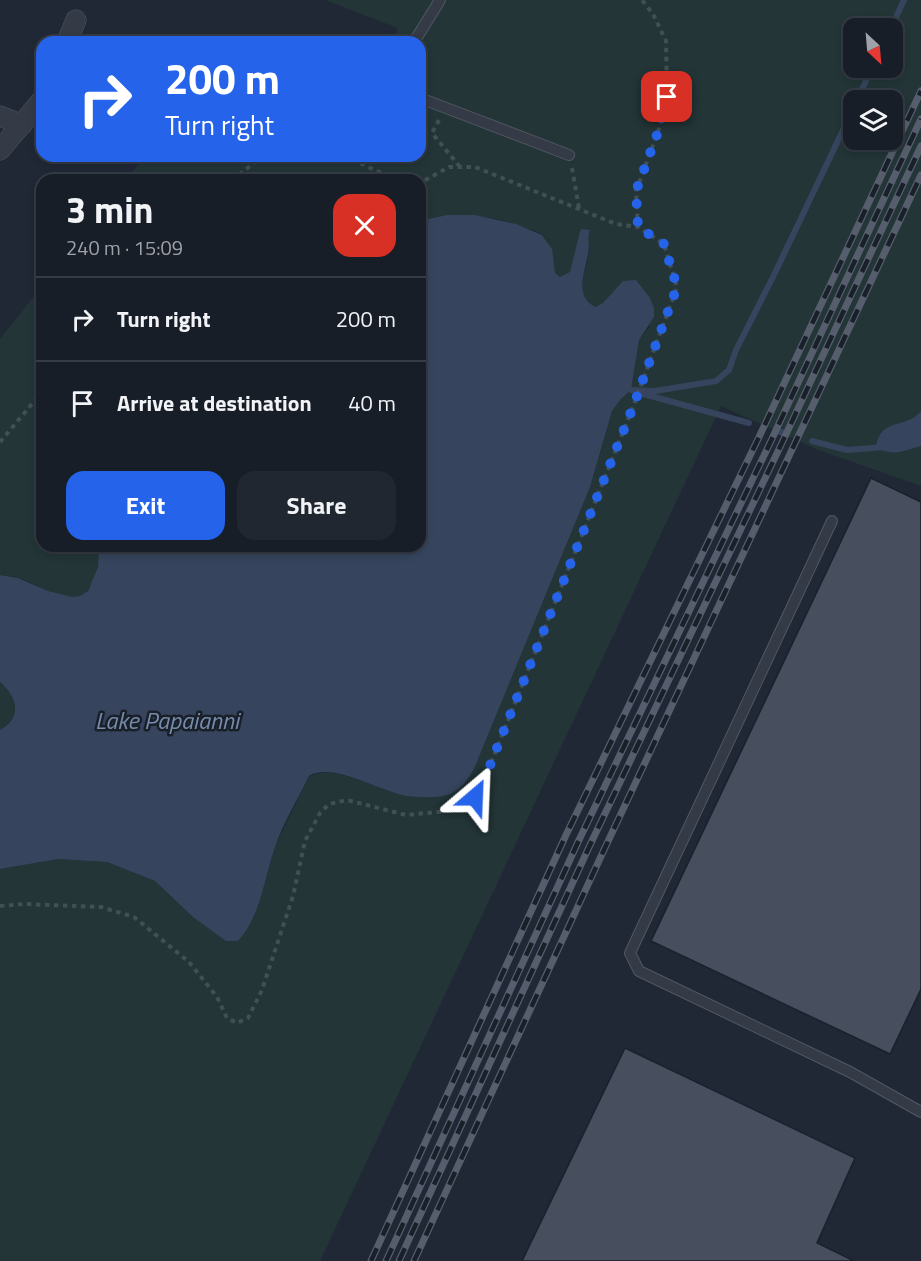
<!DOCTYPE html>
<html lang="en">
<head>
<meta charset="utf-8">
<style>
	:root { --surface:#181e28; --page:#212730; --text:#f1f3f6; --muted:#9fa2a8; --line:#363c45; --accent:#2563eb }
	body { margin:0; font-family:"Titillium Web",sans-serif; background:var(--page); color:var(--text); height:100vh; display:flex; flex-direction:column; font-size:22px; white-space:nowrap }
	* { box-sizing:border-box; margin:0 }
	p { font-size:20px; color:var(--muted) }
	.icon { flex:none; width:33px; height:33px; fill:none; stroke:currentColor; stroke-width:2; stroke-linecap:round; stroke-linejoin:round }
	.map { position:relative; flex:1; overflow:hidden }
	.drawer { position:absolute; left:36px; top:174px; width:390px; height:378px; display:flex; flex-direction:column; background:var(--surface); border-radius:18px; box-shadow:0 3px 9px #0003,0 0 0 2px var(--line) }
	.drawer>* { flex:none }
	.top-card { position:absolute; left:36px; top:36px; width:390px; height:126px; border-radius:18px; box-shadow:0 3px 9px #0003,0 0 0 2px var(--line); background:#2563eb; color:#fff; overflow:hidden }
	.needle { width:39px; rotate:154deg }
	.controls { position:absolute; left:843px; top:18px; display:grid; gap:12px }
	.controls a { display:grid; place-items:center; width:60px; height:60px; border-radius:12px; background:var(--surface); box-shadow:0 3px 9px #0003,0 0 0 2px var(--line); font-size:30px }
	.pin { position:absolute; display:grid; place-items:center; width:51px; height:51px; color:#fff; margin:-26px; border-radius:12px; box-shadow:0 3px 9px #0006 }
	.me { position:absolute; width:66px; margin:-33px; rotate:26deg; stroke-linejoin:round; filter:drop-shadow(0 0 4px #0008) }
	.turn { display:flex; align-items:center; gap:21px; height:126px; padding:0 30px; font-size:27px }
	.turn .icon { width:78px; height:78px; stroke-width:2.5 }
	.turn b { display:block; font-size:42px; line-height:51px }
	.round { display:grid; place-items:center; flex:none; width:63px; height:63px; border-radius:18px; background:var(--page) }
	.summary { display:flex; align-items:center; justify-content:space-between; height:102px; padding:0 30px }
	h1 { font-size:36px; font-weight:700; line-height:45px }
	.action { display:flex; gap:12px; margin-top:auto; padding:12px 30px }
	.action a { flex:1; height:69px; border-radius:18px; background:var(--accent); color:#fff; font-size:24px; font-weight:700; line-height:69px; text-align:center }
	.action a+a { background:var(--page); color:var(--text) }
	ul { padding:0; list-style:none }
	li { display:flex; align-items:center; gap:18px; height:84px; padding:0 30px; border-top:2px solid var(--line) }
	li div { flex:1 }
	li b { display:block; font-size:22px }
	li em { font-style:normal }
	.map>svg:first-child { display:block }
	.green { fill:#233537; fill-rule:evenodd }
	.water { fill:#36455d }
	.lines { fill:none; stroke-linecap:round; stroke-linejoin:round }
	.stream { stroke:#36455d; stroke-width:6 }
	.building { fill:#474f5f; stroke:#1b212c; stroke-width:1.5 }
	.service-casing { stroke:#515864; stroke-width:12 }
	.minor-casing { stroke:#515864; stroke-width:21 }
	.path { stroke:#405054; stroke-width:4; stroke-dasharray:4.5 4.5; stroke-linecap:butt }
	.service { stroke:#343a46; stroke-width:10 }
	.minor { stroke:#343a46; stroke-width:20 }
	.rail-casing { stroke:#565e6d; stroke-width:7 }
	.rail { stroke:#19202a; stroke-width:4.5; stroke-dasharray:14; stroke-linecap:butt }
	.route { stroke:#2563eb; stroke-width:10; stroke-dasharray:0 18 }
	.labels { text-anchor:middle; stroke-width:5; stroke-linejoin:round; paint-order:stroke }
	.water-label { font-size:24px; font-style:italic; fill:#778baa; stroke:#19202a }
</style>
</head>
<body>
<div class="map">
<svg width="921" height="1261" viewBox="0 0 921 1261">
	<rect width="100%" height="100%" fill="#202835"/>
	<!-- green -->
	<path class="green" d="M325 0H921V411L916 417 894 425 901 452 921 446V486L816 449 721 406 320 1261H0V869L58 859 107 862 155 881 193 917 261 895 275 846 309 777C331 762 378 790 402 795 410 797 418 797 426 797 452 798 461 791 474 769L590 487 612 411 621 399 631 390 639 340 650 326 613 293 603 304 595 307C572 294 588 270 589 251 590 243 586 239 590 233L580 231 570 273 560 277 555 273C552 261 552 244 542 235 538 231 529 229 525 228 489 213 457 213 420 221V180H126L145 156H420V42H391L398 28ZM854 28H892V68H854ZM854 100H892V140H854Z
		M42 286V546H99C101 557 98 567 94 578 90 585 88 593 80 596 63 603 35 583 19 578 13 576 6 576 0 575V339Z
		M0 682C17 697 23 717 0 730Z"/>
	<!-- water -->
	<path class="water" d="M447 215H475L516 224 542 235 552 249 555 273 560 277 570 272 580 231 582 229 590 230C587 238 590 245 588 254 585 272 574 296 595 307L603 303 623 281 636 280 650 298 654 308V317L639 340 631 390 621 399 612 411 590 487 474 769C461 791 452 798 426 797 418 797 410 797 402 795 378 790 331 762 309 776 298 799 283 823 275 847 264 879 261 915 238 941H226L193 917 155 881 107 862 58 859 0 869V730C23 717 17 697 0 682V575L18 578 48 591 72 597 80 596 88 591 98 567 99 546H420V221Z
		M921 411V446C904 451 892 457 876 447 880 417 907 429 921 411Z"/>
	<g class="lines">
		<!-- stream -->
		<path class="stream" d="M891 28 904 0
			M857 100 872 68
			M631 390 655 391 716 381 729 370 736 350 773 277 854 107
			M640 393 749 423
			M777 431 784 433
			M812 441 847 450 885 447"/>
	</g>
	<!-- building -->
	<path class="building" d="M871 478 921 502V989L890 1054 651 941Z
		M625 1048 855 1158 817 1243 854 1261H522Z"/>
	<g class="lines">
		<defs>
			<path id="service" d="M414 42 440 0
				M420 98 569 155
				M832 521 630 953 639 971 850 1072 921 1112"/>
			<path id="minor" d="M67 42 76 20
				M0 116 22 125
				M0 150 42 100"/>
		</defs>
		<!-- service casing -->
		<use href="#service" class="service-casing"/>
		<!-- minor casing -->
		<use href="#minor" class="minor-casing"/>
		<!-- path -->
		<path class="path" d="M439 120 432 133 460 167
			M344 156 397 180
			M572 168 579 208
			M232 180 263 156
			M638 227 636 191 658 132 667 97 666 41 653 14 642 0
			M0 442 42 392
			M0 906 24 904 101 907 134 917 189 962 217 997 227 1018 237 1023 248 1018 262 990 293 896 305 841 320 813 329 804 347 800 406 815 458 810 475 797 487 773 633 407 677 287 664 244 638 227 616 224 475 167H449L420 183"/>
		<!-- service -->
		<use href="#service" class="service"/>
		<!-- minor -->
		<use href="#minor" class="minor"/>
		<defs>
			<path id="rail" d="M371 1261 566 835 760 435 921 91
				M386 1261 579 840 770 443 921 119
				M399 1261 590 845 780 447 921 146
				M414 1261 603 852 921 175"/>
		</defs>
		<!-- rail casing -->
		<use href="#rail" class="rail-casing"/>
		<!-- rail -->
		<use href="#rail" class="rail"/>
	</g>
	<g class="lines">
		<!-- route -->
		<path class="route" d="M475 797 487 773 633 407 677 287 664 244 638 227 636 191 658 132 667 97"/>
	</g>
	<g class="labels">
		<!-- water labels -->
		<g class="water-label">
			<text x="167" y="729">Lake Papaianni</text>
		</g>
	</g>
</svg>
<div class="controls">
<a><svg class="needle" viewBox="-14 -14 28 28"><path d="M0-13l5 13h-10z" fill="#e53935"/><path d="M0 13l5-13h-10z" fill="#9fa2a8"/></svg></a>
<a><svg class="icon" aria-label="layers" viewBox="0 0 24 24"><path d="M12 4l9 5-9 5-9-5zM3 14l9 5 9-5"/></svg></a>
</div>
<div class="pin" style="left:667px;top:97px;background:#d93025"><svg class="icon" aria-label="arrive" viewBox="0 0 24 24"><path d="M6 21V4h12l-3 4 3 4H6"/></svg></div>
<svg class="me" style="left:475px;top:797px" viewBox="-20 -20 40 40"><path d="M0-17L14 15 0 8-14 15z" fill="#2563eb" stroke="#fff" stroke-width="4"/></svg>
<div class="top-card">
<div class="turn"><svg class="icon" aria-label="right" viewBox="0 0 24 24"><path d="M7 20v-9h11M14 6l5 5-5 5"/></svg><div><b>200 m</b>Turn right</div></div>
</div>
<section class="drawer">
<div class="summary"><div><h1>3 min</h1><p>240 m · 15:09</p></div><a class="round" style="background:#d93025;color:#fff"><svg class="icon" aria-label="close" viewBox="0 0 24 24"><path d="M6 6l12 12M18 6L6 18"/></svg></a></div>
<ul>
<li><svg class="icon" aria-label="right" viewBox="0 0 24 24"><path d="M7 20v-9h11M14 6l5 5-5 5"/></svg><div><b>Turn right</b></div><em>200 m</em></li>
<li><svg class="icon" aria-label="arrive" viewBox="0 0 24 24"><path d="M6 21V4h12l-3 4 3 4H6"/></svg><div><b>Arrive at destination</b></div><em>40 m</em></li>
</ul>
<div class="action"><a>Exit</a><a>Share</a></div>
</section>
</div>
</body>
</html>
